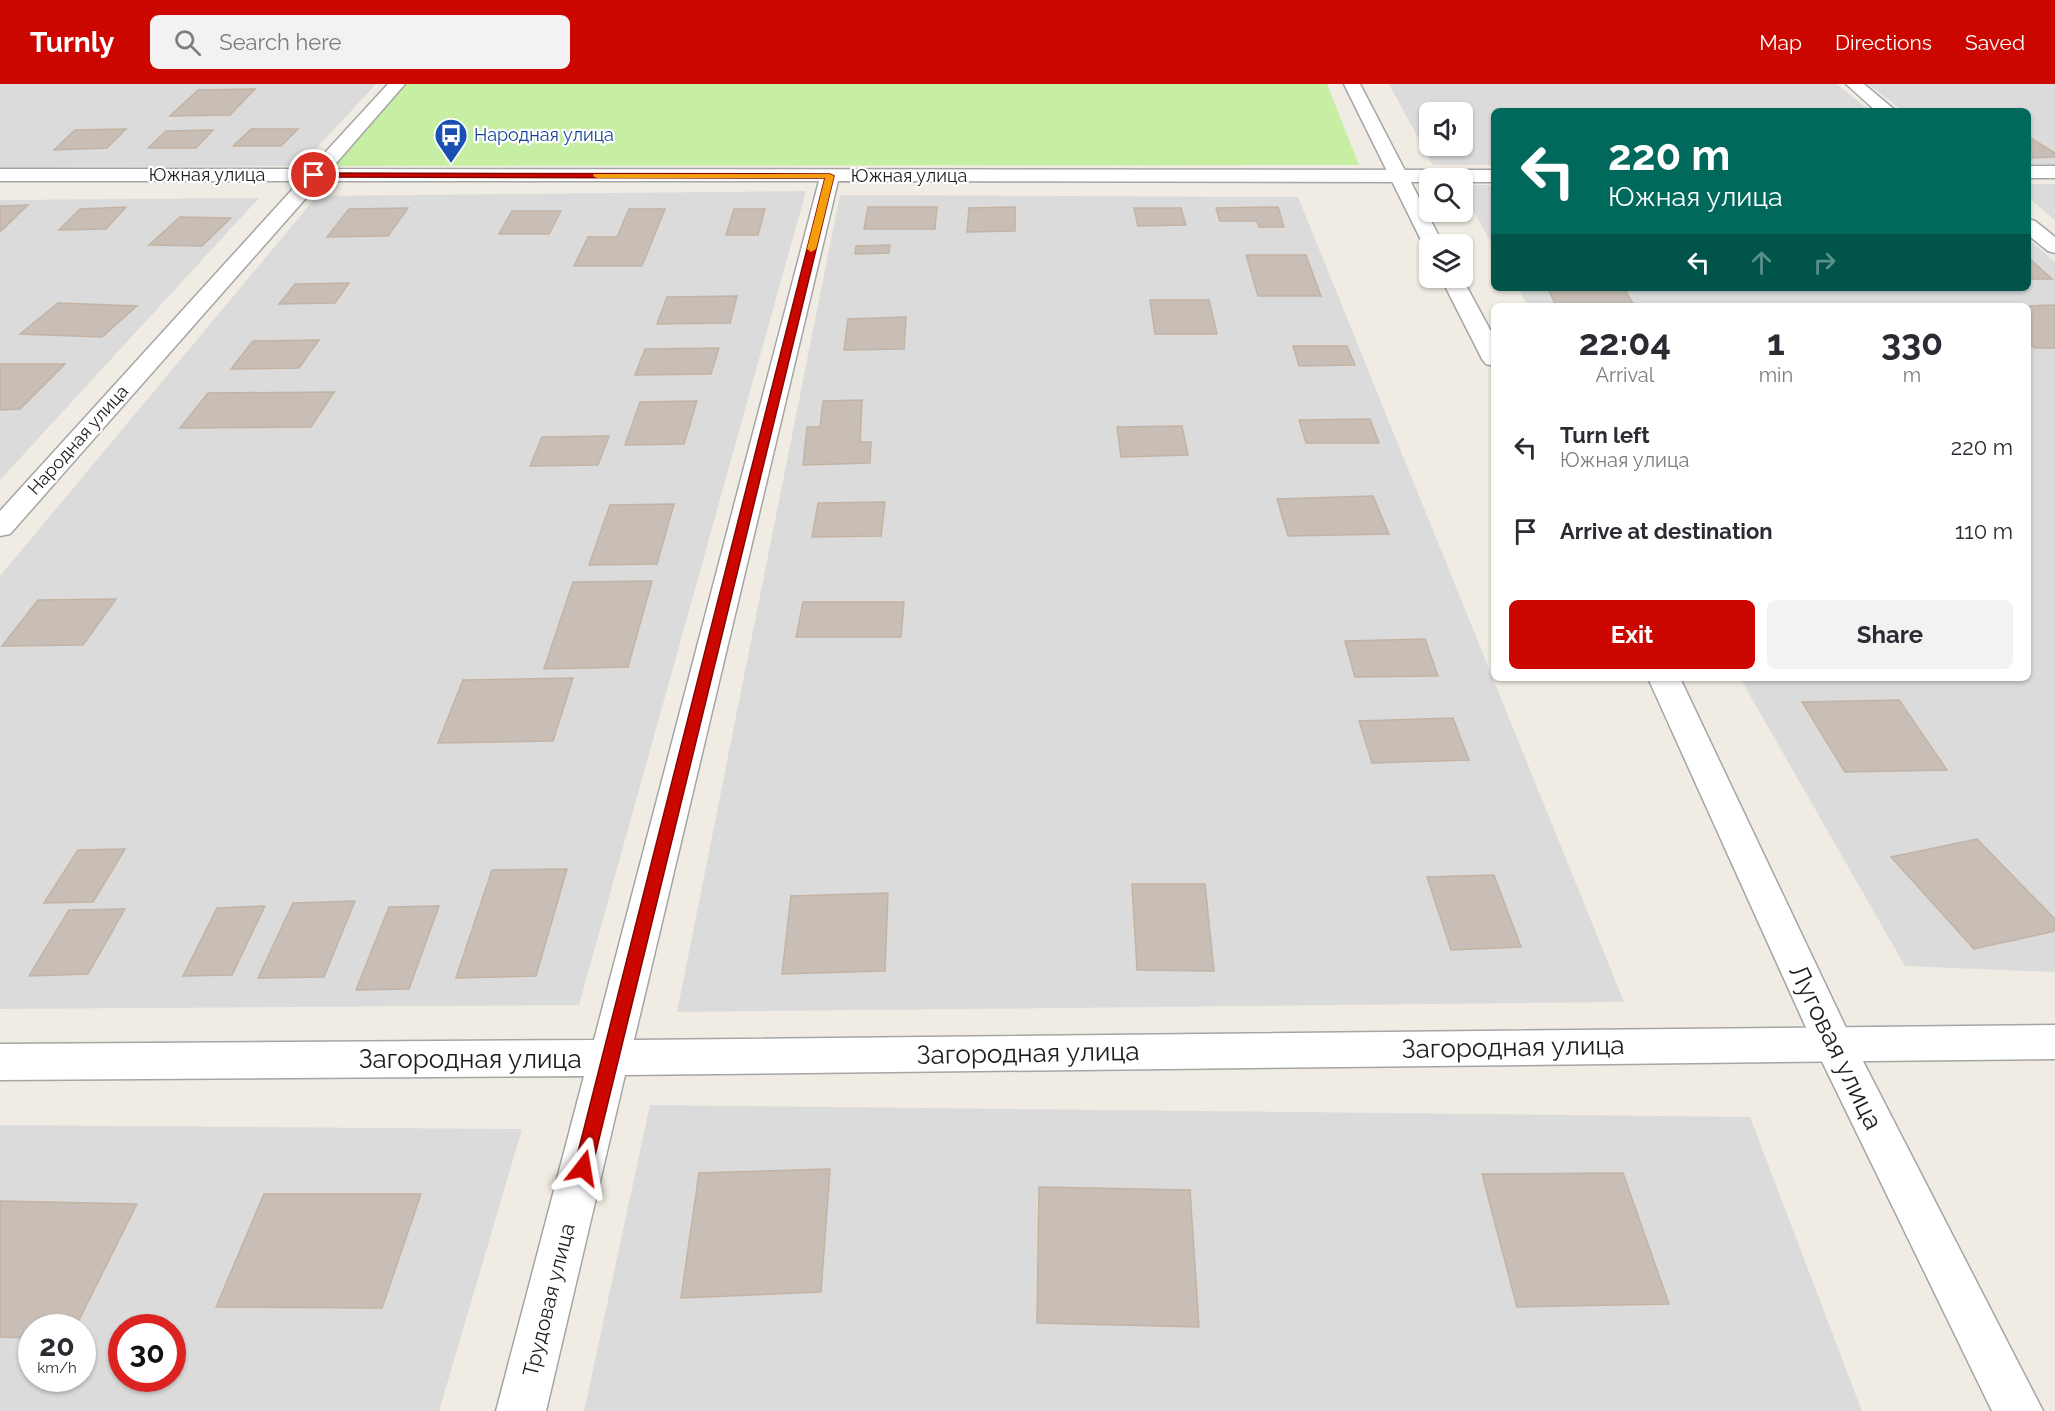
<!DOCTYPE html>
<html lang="en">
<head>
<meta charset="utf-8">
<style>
	:root { --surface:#fff; --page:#f2f2f3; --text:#2b2b33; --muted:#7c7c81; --accent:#cc0700 }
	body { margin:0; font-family:Raleway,sans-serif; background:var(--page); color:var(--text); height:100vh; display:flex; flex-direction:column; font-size:22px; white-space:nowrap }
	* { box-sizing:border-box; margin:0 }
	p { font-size:20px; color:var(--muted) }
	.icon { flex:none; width:33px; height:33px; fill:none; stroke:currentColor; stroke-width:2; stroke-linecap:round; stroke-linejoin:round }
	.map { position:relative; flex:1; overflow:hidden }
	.drawer { position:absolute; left:1491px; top:219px; width:540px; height:378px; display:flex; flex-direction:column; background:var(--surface); border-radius:9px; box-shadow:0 2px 4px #0004 }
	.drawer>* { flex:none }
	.banner { position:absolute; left:1491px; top:24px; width:540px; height:183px; border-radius:9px; box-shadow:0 2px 4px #0004; background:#00695c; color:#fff; overflow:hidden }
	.buttons { position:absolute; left:1419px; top:18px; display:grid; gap:12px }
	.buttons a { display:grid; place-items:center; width:54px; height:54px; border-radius:9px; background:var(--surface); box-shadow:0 2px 4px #0004; font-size:30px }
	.speed { position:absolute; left:18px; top:1230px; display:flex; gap:12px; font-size:30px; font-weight:700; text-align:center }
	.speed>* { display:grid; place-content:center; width:78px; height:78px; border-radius:50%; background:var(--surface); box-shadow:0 2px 4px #0004; line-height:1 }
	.speed small { font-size:15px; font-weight:400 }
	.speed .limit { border:9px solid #d22; background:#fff; color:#111 }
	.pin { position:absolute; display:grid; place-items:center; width:51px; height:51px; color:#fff; margin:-26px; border:3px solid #fff; border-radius:50%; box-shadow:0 2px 6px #0007 }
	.me { position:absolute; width:66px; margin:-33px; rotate:14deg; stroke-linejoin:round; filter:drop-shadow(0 0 4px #0008) }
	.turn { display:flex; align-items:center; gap:21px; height:126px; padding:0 18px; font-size:27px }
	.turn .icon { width:78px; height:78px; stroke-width:2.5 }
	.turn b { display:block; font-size:42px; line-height:51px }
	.lanes { display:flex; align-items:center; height:57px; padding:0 18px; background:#0003; justify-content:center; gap:30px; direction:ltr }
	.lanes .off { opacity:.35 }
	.eta { display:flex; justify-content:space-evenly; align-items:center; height:102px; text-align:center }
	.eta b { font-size:36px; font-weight:700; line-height:42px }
	.action { display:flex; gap:12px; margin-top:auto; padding:12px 18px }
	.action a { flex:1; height:69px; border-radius:9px; background:var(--accent); color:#fff; font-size:24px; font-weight:700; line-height:69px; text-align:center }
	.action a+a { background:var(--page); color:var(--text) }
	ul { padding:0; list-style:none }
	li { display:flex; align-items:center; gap:18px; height:84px; padding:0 18px }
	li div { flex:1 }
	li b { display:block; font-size:22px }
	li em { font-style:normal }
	header { display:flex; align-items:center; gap:36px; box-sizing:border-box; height:84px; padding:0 30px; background:var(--accent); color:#fff }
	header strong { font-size:28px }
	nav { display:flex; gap:33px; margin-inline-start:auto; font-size:21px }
	.search { width:420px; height:54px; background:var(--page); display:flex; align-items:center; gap:15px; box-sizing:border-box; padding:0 21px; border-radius:9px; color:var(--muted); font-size:22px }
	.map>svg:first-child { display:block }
	.residential { fill:#dcdbdb; fill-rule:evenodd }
	.grass { fill:#c6efa4 }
	.building { fill:#c8beb6; stroke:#c3b3a4; stroke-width:1.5 }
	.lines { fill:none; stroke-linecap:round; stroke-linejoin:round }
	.minor-casing { stroke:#a5a5a5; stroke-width:3 }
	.tertiary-casing { stroke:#a5a5a5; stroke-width:3 }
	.minor { fill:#fff; fill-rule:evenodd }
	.tertiary { fill:#fff; fill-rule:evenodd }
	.route { fill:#cc0700; stroke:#850500; stroke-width:1.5 }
	.slow { fill:#f59e0b }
	.labels { text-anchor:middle; stroke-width:4.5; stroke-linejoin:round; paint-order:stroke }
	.far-transit-label { font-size:18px; fill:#164399; stroke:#fff; text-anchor:start }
	.far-street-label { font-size:18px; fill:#1e1e1e; stroke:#fff }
	.street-label { font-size:21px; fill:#1e1e1e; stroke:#fff }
	.near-street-label { font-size:26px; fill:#1e1e1e; stroke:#fff }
</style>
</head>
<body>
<header>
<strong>Turnly</strong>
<div class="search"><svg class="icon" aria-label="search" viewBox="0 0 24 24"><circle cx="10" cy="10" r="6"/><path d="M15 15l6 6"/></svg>Search here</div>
<nav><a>Map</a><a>Directions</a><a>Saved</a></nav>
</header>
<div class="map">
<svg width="2055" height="1327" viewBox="0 0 2055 1327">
	<rect width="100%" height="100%" fill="#f0ece3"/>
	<!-- residential -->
	<path class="residential" d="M0 0H376L300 82 0 84Z
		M1389 0H1837L1870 27H1494V81H1433ZM1430 28H1462V62H1430Z
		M1868 0H2055V81L2028 80V27H1903Z
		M2028 100H2055V136L2028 113Z
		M1494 101V163L1462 108 1463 101Z
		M806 107 579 921 0 925V492L317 112Z
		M840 111 1298 113 1624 918 677 928Z
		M259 114 0 396V116Z
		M2028 155 2055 178V888L1905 882 1740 594H2028V222H1528L1518 204H2028Z
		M650 1021 1750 1033 1862 1327H584Z
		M0 1041 522 1045 439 1327H0ZM32 1244H82V1294H32ZM122 1244H172V1294H122Z"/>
	<!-- grass -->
	<path class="grass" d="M407 0H1327L1359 81 333 82Z"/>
	<!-- building -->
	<path class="building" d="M255 5 230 31 170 32 198 6Z
		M126 45 107 64 54 66 75 46Z
		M251 45H298L281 62H233Z
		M213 46 196 64H148L166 47Z
		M2029 53 2055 69V73L2028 74Z
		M28 121 1 147H0V122Z
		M126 123 106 145 59 146 80 125Z
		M868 123H937L935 145H864Z
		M1015 123V147L967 148 969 124Z
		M1278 123 1284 143H1259L1257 137H1220L1216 124Z
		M408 124 388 152 327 153 349 125Z
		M1134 124H1181L1186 141 1138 142Z
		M629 125H665L642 182H574L588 153H617Z
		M734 125H765L758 151H726Z
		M512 127H561L549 150H499Z
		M180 133 231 134 202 162 149 161Z
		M890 161 889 169 855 170 856 162Z
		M1246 171H1306L1321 212H1258Z
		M2028 173 2052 195H2028Z
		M349 199 335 219 279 220 295 200Z
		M1548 204H1624L1634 221 1555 220Z
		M737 212 730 239 657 240 667 213Z
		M1150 216H1209L1217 250H1155Z
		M58 219 137 222 102 253 20 250Z
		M2055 221V264H2035L2028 259V222H2025Z
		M906 233 904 265 844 266 848 235Z
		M319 256 299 284 231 285 253 257Z
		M1293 262H1347L1355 281 1299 282Z
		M719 264 711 290 635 291 645 265Z
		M0 280H65L20 325 0 326Z
		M334 308 311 343 180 344 208 309Z
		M862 316 860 358H871L870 379 803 381 807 343H820L823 317Z
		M697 317 684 360 625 361 640 318Z
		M1370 335 1379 359H1306L1299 336Z
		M1182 342 1188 371 1121 373 1117 343Z
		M609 352 598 381 530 382 542 353Z
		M1373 412 1389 450 1288 452 1277 415Z
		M885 418 881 452 812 453 818 419Z
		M674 420 657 480 589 481 610 421Z
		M652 497 628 583 544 585 573 498Z
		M116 515 83 561 2 562 38 516Z
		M803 518H904L901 553H796Z
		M1425 555 1438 592 1355 593 1345 557Z
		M573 594 553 657 438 659 463 596Z
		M1899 616 1947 686 1845 688 1802 618Z
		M1453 634 1469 676 1372 679 1359 637Z
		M1977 755 2055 835V847L1974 865 1891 773Z
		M125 765 93 818 44 819 78 766Z
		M567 785 536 892 456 894 492 786Z
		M1494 791 1521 863 1451 866 1427 793Z
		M1132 800H1205L1214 887 1137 886Z
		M888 809 885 887 782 890 791 812Z
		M355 817 324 893 258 894 293 819Z
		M265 822 232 891 183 892 217 824Z
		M439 822 409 905 356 906 389 823Z
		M125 825 88 890 29 892 69 826Z
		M830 1085 821 1208 681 1214 699 1089Z
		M1623 1089 1669 1220 1517 1223 1482 1090Z
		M1039 1103 1190 1106 1199 1243 1037 1239Z
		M264 1110H421L382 1224 216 1223Z
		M0 1117 137 1120 75 1244H32V1254L0 1253Z"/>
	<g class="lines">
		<defs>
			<path id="minor" d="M388 0H405L331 85 1494 86V98H1462V94H1430V98L838 97 634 956 2055 941V975L625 991 546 1327H496L584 992 0 996V960L594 956 819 97H321L10 450 0 452V427L300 97H0V85H310Z
				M1846 0H1864L1896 27H1876Z
				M2028 82H2055V94H2028Z
				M2028 135 2035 137 2055 153V169L2048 167 2028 151Z"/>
			<path id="tertiary" d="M1344 0H1360L1443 160H1430V165L1423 160Z
				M1441 194H1462L1494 253V282L1486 280 1482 275Z
				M1648 594H1680L1848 948 2043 1327H1992L1813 959Z"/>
		</defs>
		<!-- minor casing -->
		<use href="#minor" class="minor-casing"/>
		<!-- tertiary casing -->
		<use href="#tertiary" class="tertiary-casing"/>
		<!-- minor -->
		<use href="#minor" class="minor"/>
		<!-- tertiary -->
		<use href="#tertiary" class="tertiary"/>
	</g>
	<!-- route -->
	<path class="route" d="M311 89 830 90 834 92 592 1084 589 1090 583 1093 576 1090 574 1084 825 94 314 93 310 91Z"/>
	<!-- slow -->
	<path class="slow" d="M594 90H830L834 92 816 165 811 168 807 165 825 94H597L593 92Z"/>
	<!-- icons -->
	<defs>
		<symbol id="bus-pin" viewBox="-11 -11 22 30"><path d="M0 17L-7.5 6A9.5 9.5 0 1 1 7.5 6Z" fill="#1a4fb4" stroke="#fff"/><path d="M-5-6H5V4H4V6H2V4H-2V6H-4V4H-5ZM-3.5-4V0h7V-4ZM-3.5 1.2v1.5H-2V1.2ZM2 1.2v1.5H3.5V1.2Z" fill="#fff"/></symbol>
	</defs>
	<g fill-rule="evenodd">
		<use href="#bus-pin" x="432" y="32" width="38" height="52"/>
	</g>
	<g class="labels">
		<!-- far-transit labels -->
		<g class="far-transit-label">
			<text x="474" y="57">Народная улица</text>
		</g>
		<!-- far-street labels -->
		<g class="far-street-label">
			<text x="207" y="97">Южная улица</text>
			<text x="909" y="98">Южная улица</text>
			<text transform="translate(78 356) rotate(-48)" y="6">Народная улица</text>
		</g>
		<!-- street labels -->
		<g class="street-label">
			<text transform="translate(549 1216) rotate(-76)" y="7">Трудовая улица</text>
		</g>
		<!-- near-street labels -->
		<g class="near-street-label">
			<text transform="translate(1513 963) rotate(-1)" y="9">Загородная улица</text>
			<text transform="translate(1836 963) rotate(64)" y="9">Луговая улица</text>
			<text transform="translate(1028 969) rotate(-1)" y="9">Загородная улица</text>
			<text x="470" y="984">Загородная улица</text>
		</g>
	</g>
</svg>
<div class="buttons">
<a><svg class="icon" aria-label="sound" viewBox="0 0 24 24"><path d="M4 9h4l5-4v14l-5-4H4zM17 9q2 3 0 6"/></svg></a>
<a><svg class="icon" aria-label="search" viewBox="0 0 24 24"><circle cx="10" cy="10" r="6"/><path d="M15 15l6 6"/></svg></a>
<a><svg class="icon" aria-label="layers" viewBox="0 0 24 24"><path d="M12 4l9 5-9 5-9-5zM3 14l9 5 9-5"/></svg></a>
</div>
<div class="speed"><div>20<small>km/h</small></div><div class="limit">30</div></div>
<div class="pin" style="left:314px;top:91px;background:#d93025"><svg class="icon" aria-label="arrive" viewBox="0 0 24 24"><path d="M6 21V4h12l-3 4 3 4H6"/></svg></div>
<svg class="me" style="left:583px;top:1084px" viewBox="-20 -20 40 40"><path d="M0-17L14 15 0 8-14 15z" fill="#cc0700" stroke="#fff" stroke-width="4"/></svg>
<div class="banner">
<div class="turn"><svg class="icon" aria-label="left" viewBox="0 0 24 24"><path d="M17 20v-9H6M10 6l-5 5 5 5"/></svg><div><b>220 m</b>Южная улица</div></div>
<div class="lanes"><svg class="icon" aria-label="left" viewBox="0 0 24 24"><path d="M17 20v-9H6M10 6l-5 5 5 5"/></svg><svg class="icon off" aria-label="ahead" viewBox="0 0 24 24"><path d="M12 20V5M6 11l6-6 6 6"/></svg><svg class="icon off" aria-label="right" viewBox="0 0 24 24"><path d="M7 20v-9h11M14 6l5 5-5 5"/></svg></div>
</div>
<section class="drawer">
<div class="eta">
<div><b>22:04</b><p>Arrival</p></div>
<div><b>1</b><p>min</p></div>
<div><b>330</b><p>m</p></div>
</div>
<ul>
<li><svg class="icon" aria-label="left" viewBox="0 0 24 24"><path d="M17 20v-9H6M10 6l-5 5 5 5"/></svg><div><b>Turn left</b><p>Южная улица</p></div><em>220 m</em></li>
<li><svg class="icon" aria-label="arrive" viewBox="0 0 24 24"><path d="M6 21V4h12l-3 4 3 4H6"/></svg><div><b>Arrive at destination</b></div><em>110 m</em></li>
</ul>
<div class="action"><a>Exit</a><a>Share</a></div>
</section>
</div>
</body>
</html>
